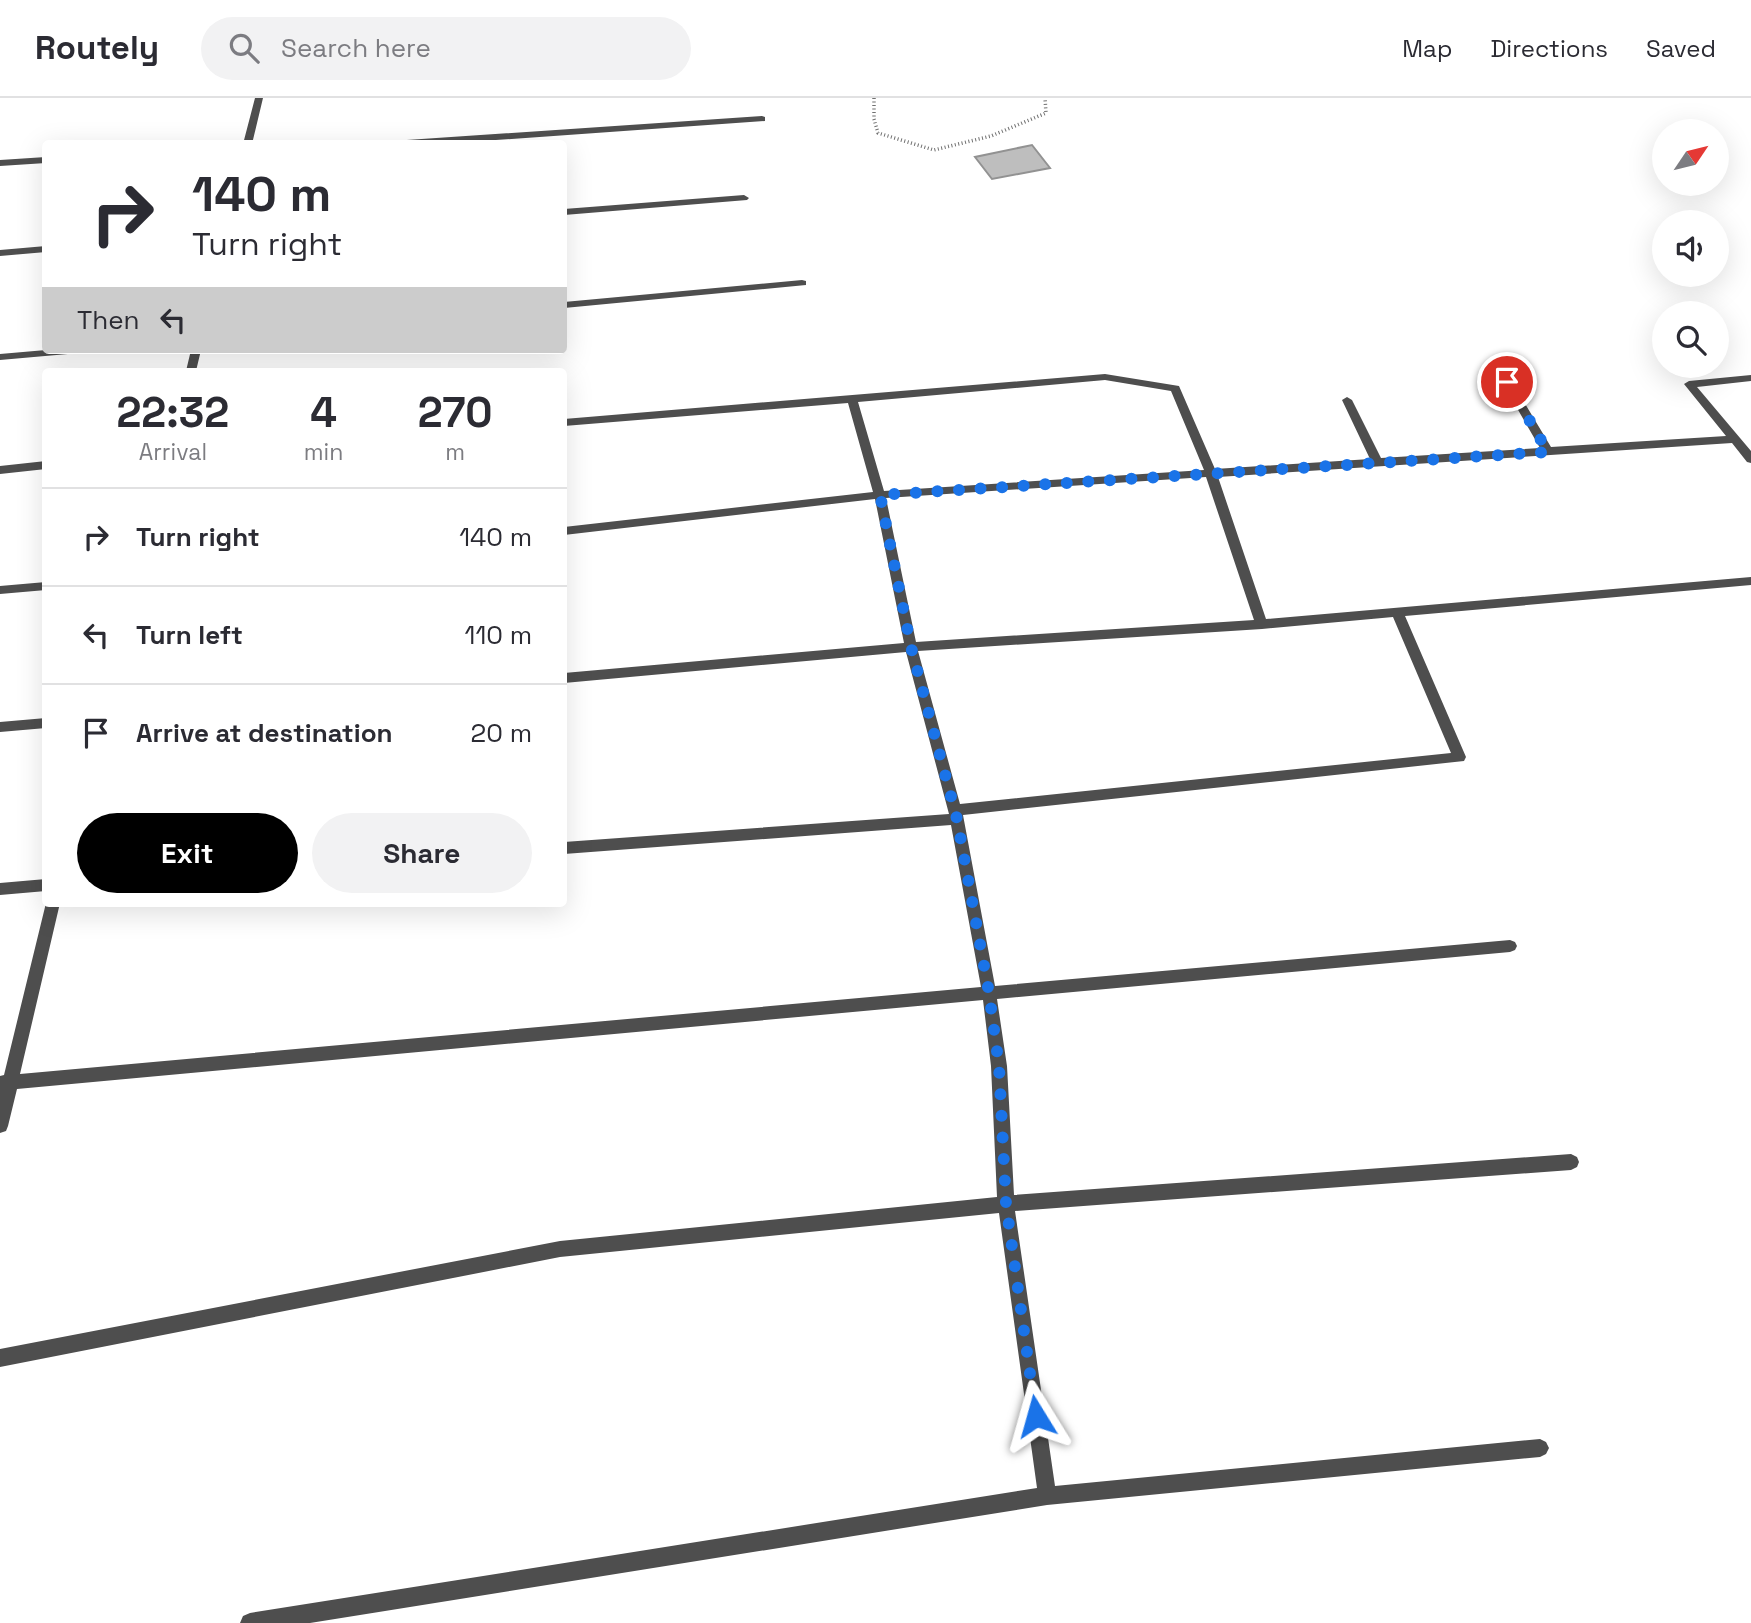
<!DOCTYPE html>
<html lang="en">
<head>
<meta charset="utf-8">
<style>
	:root { --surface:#fff; --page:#f2f2f3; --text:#2b2b33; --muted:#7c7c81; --line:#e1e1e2; --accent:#000 }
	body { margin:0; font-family:"Space Grotesk",sans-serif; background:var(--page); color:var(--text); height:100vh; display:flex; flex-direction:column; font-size:26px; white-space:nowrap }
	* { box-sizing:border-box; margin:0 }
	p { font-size:23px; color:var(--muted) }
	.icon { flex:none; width:38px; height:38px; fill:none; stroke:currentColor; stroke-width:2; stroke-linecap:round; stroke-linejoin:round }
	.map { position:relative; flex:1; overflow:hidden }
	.sheet { position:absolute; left:42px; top:270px; width:525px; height:539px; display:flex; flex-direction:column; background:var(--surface); border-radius:7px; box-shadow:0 7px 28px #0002 }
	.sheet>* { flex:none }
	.guide { position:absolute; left:42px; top:42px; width:525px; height:214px; border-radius:7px; box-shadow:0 7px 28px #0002; background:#fff; color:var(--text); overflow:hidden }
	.needle { width:46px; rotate:55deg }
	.fabs { position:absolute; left:1652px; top:21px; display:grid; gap:14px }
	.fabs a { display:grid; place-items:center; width:77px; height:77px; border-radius:50%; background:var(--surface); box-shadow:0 7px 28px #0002; font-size:35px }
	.pin { position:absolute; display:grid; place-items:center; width:60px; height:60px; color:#fff; margin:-30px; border:4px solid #fff; border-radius:50%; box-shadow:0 2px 7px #0007 }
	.me { position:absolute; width:77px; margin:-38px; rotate:352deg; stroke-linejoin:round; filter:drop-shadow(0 0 5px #0008) }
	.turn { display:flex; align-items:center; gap:24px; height:147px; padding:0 35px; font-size:32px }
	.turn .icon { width:91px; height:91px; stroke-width:2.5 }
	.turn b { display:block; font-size:49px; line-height:60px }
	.then { display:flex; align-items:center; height:66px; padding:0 35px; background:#0003; gap:14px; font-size:26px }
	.eta { display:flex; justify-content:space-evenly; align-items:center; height:119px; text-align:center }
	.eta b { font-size:42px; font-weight:800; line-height:49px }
	.primary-button { display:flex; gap:14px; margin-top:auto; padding:14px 35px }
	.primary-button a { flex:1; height:80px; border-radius:42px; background:var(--accent); color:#fff; font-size:28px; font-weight:800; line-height:80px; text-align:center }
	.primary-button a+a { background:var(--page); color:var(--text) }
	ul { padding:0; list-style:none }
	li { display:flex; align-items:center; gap:21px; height:98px; padding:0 35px; border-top:2px solid var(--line) }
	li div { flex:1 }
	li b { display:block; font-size:26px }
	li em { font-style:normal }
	header { display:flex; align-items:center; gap:42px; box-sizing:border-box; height:98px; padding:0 35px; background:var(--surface); border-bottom:2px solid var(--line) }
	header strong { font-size:33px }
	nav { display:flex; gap:38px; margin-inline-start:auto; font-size:24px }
	.search { width:490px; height:63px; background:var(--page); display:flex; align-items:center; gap:18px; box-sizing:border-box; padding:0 24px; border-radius:38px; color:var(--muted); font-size:26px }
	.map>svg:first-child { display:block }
	.building { fill:#bebebe; stroke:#929292; stroke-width:2 }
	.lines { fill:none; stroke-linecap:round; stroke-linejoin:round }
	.path { stroke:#707070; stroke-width:3.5; stroke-dasharray:1 2.5; stroke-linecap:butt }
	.minor { fill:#4e4e4e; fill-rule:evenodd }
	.route { stroke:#1a73e8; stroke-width:12; stroke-dasharray:0 21.6 }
</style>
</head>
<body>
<header>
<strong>Routely</strong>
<div class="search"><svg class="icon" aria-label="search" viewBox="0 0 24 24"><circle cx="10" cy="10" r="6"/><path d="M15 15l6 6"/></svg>Search here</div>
<nav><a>Map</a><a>Directions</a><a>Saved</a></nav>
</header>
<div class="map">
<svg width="1751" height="1525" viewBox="0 0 1751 1525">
	<rect width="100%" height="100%" fill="#fff"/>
	<!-- building -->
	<path class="building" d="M1032 47 1050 70 992 81 975 59Z"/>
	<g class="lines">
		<!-- path -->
		<path class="path" d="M874 0V21L878 35 934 52 991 38 1046 15 1045 0"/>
		<!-- minor -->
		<path class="minor" d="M255 0H263L252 46H243Z
			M762 18 765 19V23L439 46H388L392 43Z
			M46 59V65L0 68V62Z
			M744 97 749 100 747 102 564 117V111Z
			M46 148V154L0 158V152Z
			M802 182 806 183V187L564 210V204Z
			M46 252H84L79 255 0 262V256Z
			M191 252H201L196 273H186Z
			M1105 276 1179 288 1215 371 1370 361 1342 302 1347 299 1352 302 1381 360 1540 350 1502 284 1507 281 1512 284 1551 349 1726 338 1684 286 1689 283 1751 277V283L1697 289 1751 353V365L1747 364 1732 345 1218 379 1266 521 1751 479V487L1405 518 1466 659 1464 663 963 717 995 888 1510 842 1515 844 1517 848 1515 852 1510 854 997 901 1007 968 1014 1097 1571 1056 1577 1059 1579 1064 1577 1069 1571 1072 1015 1113 1055 1388 1540 1341 1546 1344 1549 1350 1546 1356 1540 1359 1047 1407 310 1525H240L243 1518 250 1515 1037 1390 999 1115 560 1159 0 1269V1251L560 1143 997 1099 991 968 983 902 17 991 8 1028 6 1033 0 1035V978L4 977 46 805H60L20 976 981 889 951 727 564 756V744L949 716 906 554 564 585V575L904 545 875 401 564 437V429L873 394 848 305 564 328V321ZM1105 282 1171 293 1204 372 884 393 858 304ZM1206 379 1254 522 916 544 886 400ZM1393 519 1451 655 960 706 918 553 1262 531Z
			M46 363V371L0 376V368Z
			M46 484V492L0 496V488Z
			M46 620V630L0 634V624Z
			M46 781V793L0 797V785Z"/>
	</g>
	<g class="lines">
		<!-- route -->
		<path class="route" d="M1036 1318 1006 1106 999 968 989 895 957 721 911 549 880 397 1548 354 1507 284"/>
	</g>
</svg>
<div class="fabs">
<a><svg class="needle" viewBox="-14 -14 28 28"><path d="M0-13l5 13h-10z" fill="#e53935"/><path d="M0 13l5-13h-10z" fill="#7c7c81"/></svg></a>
<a><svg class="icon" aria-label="sound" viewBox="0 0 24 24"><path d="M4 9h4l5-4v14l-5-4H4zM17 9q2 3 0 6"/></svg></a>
<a><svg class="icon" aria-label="search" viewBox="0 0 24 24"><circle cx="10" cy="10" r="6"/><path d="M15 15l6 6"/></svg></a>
</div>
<div class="pin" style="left:1507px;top:284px;background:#d93025"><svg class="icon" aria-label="arrive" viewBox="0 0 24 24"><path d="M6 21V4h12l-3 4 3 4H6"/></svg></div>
<svg class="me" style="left:1036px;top:1318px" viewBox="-20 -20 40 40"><path d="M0-17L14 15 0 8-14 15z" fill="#1a73e8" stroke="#fff" stroke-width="4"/></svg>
<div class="guide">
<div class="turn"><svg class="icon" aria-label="right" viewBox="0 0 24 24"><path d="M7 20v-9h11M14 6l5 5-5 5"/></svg><div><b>140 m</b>Turn right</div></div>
<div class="then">Then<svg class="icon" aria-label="left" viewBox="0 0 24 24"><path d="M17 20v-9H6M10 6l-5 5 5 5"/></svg></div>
</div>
<section class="sheet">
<div class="eta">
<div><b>22:32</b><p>Arrival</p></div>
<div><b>4</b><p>min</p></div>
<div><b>270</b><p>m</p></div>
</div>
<ul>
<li><svg class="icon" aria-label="right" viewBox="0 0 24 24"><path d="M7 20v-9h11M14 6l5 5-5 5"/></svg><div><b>Turn right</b></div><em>140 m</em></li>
<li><svg class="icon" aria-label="left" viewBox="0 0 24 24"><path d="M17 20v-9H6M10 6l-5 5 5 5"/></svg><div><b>Turn left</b></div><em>110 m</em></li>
<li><svg class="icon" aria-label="arrive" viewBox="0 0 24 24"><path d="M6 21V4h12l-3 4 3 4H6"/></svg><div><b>Arrive at destination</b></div><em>20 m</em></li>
</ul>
<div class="primary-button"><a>Exit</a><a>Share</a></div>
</section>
</div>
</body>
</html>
